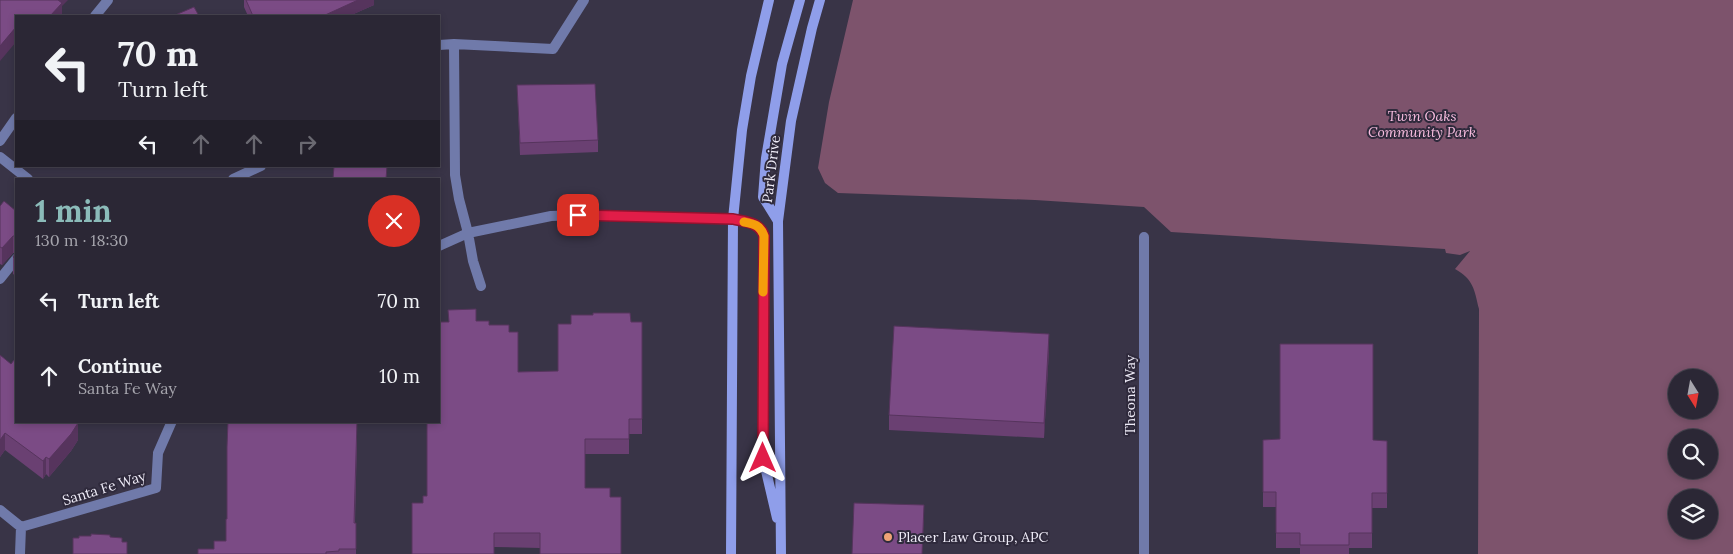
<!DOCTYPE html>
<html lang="en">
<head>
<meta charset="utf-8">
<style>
	:root { --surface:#2b2735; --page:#373341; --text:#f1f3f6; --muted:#a6a5ad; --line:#474450; --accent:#8bbbb9 }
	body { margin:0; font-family:Lora,serif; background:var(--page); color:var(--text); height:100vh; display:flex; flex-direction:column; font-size:19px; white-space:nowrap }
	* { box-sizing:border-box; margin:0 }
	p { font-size:16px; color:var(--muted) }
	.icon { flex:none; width:28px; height:28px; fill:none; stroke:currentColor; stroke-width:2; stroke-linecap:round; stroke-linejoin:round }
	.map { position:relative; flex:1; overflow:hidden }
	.details { position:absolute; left:15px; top:178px; width:425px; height:245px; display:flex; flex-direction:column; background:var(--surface); border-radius:0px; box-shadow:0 2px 8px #0003,0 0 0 1px var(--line) }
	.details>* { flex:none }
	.guide { position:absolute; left:15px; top:15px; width:425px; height:152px; border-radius:0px; box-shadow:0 2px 8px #0003,0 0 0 1px var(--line); background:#2b2735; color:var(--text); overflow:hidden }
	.needle { width:32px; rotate:169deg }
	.buttons { position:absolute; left:1668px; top:369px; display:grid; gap:10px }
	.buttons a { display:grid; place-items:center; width:50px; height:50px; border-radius:50%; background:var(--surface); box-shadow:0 2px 8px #0003,0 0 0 1px var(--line); font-size:25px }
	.pin { position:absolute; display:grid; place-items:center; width:42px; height:42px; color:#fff; margin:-21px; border-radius:10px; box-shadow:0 2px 8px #0006 }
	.me { position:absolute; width:55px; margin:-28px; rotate:0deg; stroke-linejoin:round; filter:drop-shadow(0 0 4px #0008) }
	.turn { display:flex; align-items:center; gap:18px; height:105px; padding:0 20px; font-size:22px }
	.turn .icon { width:65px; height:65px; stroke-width:2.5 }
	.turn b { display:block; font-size:35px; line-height:42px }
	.lanes { display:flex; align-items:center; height:48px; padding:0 20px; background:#0003; justify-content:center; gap:25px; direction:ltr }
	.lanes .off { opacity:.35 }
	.round { display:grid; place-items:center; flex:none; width:52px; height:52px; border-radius:26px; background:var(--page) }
	.summary { display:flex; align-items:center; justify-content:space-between; height:85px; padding:0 20px }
	h1 { font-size:30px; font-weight:700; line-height:38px; color:var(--accent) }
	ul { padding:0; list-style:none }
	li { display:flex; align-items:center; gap:15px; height:75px; padding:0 20px }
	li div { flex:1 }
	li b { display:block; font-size:19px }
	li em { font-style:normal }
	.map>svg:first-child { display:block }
	.green { fill:#7d536c; fill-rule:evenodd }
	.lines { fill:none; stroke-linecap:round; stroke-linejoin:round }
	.street { stroke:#707aaa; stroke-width:10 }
	.secondary { stroke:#8f9eea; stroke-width:10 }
	.wall { fill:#6a4072 }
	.shaded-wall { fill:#56345d }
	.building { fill:#7b4b85; stroke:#56345d }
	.route-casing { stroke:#92132f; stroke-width:12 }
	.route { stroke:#e11d48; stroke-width:9 }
	.slow { stroke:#f59e0b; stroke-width:9 }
	.poi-dot { fill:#efa376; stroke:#2f2a3c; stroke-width:2 }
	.labels { text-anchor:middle; stroke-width:4; stroke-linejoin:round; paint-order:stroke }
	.park-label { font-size:14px; font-style:italic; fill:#fabee1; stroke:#2f2a3c }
	.street-label { font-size:14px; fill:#efecf8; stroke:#2f2a3c }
	.poi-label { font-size:14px; fill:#efecf8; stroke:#2f2a3c; text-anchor:start }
</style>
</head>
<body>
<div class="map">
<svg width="1733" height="554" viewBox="0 0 1733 554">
	<rect width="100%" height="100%" fill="#393447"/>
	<!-- green -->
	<path class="green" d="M853 0H1733V554H1478L1479 309C1474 289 1474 280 1455 269L1470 251 1460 255 1446 253 1445 249 1171 232 1144 207 1035 200 838 193 825 183 818 168 829 102ZM1676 378H1709V410H1676ZM1676 438H1709V470H1676ZM1676 498H1709V530H1676Z"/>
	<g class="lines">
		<!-- street -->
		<path class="street" d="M95 16 108 0
			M454 44 455 175 459 199 468 233 473 261 481 286
			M439 45 454 44 553 49 584 0
			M0 141 16 118
			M0 157 28 179
			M233 179 261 166
			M439 246 468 233 551 216 578 215 733 219
			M0 279 16 259
			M0 510 21 527
			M20 554 21 527 156 488 158 453 172 421
			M1144 554V237"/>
		<!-- secondary -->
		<path class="secondary" d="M733 219C745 222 760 222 764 236L763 458 777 518
			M778 221 763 197 766 158 782 64 800 0
			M731 554 733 219 742 130 751 76 769 0
			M781 554 778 221 791 121 812 28 820 0"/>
	</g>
	<!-- wall -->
	<path class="wall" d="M244 0H374V5L349 16H248L244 7Z
		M517 85 598 140V152L520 155Z
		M0 206 16 211V276L13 274V257L16 253H13L2 265 0 264Z
		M476 321 489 325 509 332 518 372 558 371 631 322H642V434H629V454H585L540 548 494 547 423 503 427 496 439 421Z
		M1049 349 1044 438 889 430V415Z
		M0 355 16 421H78V440L71 451 49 477 46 474 43 479 5 450 0 457Z
		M357 439 355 523H356V554H198L214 549 226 541 227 519Z
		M1263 440 1387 441V508H1372V548H1349V554H1300V548H1276V507H1263Z"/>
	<!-- shaded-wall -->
	<path class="shaded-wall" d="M56 0H68L62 6V16H50Z
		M358 0H374V5L349 16H323Z
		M16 27V42L0 61V46Z
		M13 236V253L2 265V248Z
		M1049 334V349L1044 438V423Z
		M75 421H78V440L71 451 49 477V459Z
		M5 433V450L0 457V440Z
		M46 457V474L43 479V461Z
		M924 505V520L922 554Z"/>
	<!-- building -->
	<path class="building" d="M0 0H58L62 3 50 16H16V27L0 46Z
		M246 0H358L323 16H253Z
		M194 7 199 16H173Z
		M595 84 598 140 520 143 517 85Z
		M334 166H387L386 179H333Z
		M4 201 16 211V236H13L2 248 0 247V206Z
		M16 252V259L13 257Z
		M476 309V321H489V325H509V332H518V372L558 371V324H571V315H593V313H630L631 322H642V419H629V439H585V488H610V497H621V554H540V533H494V554H412V503H423V496H427V421H439V322H449L448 310Z
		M894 326 1049 334 1044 423 889 415Z
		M1280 344H1373V440L1387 441V493H1372V533H1349V545H1300V533H1276V492H1263V440L1280 439Z
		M0 355 11 364 14 360 16 362V421H76L78 423 71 434 49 459 46 457 43 461 5 433 0 440Z
		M228 421H357L354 523H356V549H339V551L326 552V554H198V549H214V541H226V519H227V447Z
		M854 503 924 505 922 554H852Z
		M91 534 110 535V537L122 538V542H127V554H73V538H79V536H91Z"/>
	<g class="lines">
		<defs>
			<path id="route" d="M578 215 733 219C745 222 760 222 764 236L763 458"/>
		</defs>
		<!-- route casing -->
		<use href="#route" class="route-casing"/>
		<!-- route -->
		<use href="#route" class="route"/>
		<!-- slow -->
		<path class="slow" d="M744 222C754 224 760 225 764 236L763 292"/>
	</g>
	<!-- markers -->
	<circle class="poi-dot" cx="888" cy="537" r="5"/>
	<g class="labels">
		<!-- park labels -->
		<g class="park-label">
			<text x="1422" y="121">Twin Oaks<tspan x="1422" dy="16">Community Park</tspan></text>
		</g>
		<!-- street labels -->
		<g class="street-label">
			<text transform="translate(771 169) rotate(-83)" y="5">Park Drive</text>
			<text transform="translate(1130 395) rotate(-90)" y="5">Theona Way</text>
			<text transform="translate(104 488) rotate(-17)" y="5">Santa Fe Way</text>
		</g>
		<!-- poi labels -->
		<g class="poi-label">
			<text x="898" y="542">Placer Law Group, APC</text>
		</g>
	</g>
</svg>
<div class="buttons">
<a><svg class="needle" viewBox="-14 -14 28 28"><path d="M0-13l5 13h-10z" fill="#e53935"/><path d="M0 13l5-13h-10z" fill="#a6a5ad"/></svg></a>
<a><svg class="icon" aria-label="search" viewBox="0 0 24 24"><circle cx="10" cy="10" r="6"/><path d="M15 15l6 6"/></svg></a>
<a><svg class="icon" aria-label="layers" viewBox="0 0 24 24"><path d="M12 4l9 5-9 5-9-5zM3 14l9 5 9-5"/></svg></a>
</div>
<div class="pin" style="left:578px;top:215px;background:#d93025"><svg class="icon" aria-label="arrive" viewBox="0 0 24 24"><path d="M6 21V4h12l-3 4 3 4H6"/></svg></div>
<svg class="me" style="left:763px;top:458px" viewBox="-20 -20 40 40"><path d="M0-17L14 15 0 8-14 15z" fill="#e11d48" stroke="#fff" stroke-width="4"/></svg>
<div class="guide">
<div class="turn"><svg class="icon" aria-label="left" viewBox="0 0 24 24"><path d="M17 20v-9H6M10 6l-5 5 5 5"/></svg><div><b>70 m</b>Turn left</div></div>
<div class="lanes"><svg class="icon" aria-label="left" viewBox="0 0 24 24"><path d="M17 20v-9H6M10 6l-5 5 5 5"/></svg><svg class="icon off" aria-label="ahead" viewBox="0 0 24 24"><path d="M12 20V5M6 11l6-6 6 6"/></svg><svg class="icon off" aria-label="ahead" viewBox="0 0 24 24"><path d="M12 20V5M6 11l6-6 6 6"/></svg><svg class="icon off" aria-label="right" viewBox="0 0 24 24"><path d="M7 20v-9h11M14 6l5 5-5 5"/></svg></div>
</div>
<section class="details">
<div class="summary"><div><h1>1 min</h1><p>130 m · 18:30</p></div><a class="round" style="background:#d93025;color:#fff"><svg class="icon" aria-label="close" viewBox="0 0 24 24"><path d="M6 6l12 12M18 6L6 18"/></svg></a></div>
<ul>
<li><svg class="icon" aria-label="left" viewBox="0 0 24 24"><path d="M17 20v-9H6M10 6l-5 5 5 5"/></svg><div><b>Turn left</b></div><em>70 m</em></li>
<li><svg class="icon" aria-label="ahead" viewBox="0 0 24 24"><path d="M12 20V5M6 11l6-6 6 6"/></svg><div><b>Continue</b><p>Santa Fe Way</p></div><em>10 m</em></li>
</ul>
</section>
</div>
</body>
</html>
